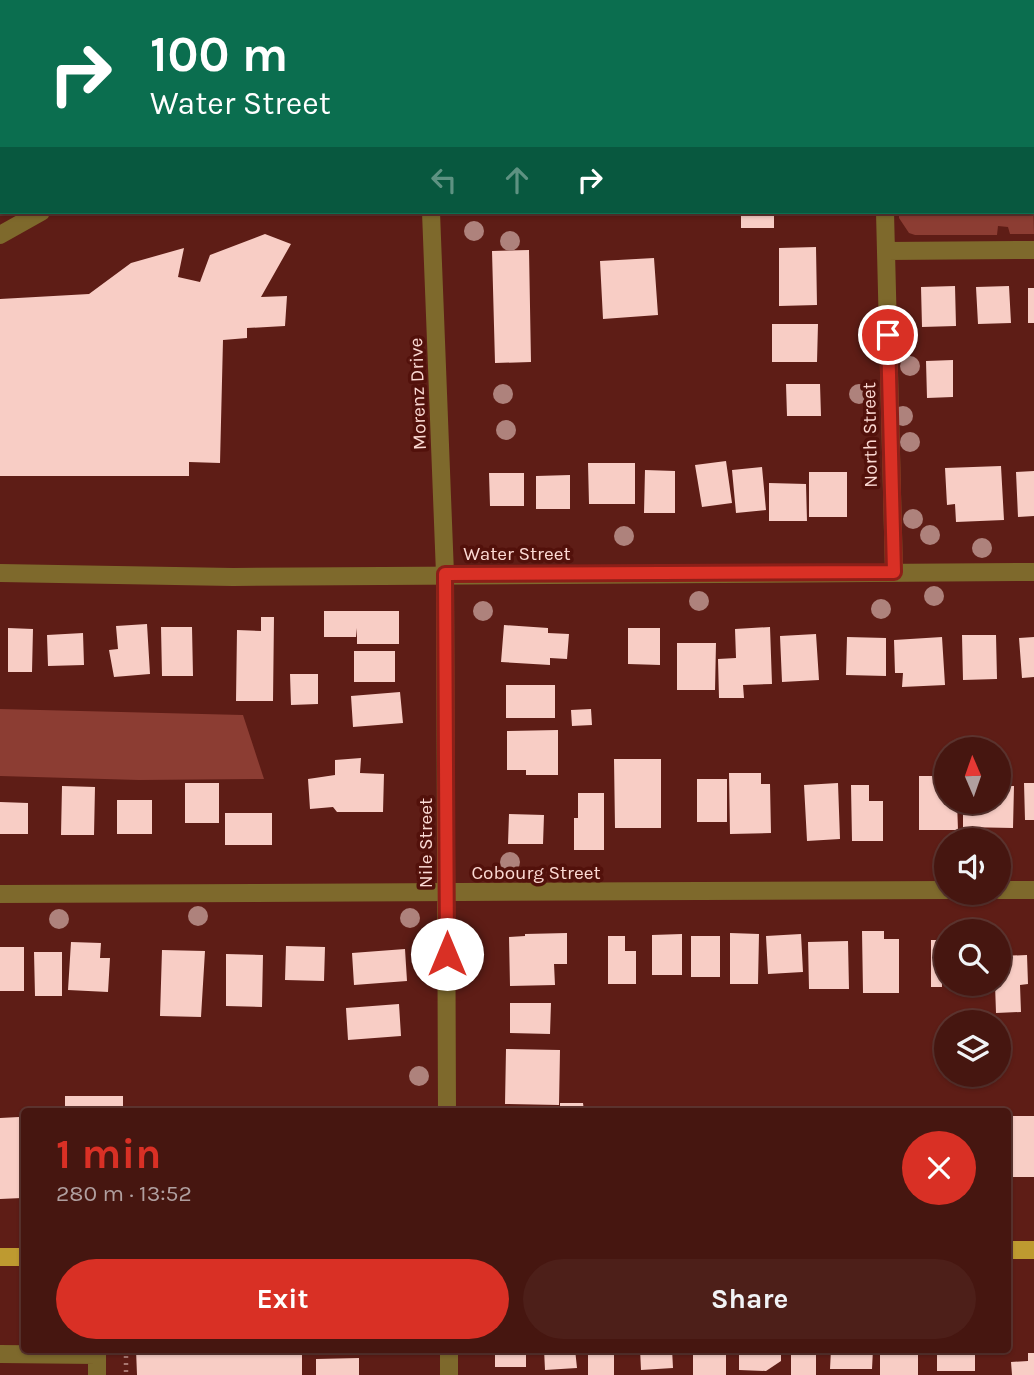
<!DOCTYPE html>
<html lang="en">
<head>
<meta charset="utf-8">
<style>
	:root { --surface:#461610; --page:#4d1f19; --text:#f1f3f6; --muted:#b09f9f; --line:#5e3530; --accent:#d93025 }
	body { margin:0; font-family:Karla,sans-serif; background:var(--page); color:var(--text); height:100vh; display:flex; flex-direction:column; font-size:26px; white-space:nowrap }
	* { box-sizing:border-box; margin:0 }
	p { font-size:23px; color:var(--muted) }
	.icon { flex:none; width:38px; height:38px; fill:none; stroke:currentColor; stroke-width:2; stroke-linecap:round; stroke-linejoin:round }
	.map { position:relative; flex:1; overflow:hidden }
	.drawer { position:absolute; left:21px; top:1108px; width:990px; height:245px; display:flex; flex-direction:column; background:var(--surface); border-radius:7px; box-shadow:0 2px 5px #0004,0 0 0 2px var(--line) }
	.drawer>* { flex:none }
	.guide { position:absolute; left:0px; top:0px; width:1034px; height:214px; box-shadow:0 2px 5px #0004,0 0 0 2px var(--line); background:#0b6e4f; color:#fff; overflow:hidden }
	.needle { width:46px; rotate:358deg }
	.controls { position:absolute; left:934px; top:737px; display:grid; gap:14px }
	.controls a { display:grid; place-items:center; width:77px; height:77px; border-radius:50%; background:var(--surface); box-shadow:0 2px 5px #0004,0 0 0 2px var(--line); font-size:35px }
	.pin { position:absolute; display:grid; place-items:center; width:60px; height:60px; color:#fff; margin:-30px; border:4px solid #fff; border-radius:50%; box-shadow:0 2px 7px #0007 }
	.me { position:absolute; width:77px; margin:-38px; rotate:0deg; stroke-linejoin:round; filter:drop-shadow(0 0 5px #0008) }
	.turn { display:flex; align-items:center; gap:24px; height:147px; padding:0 35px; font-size:32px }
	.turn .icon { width:91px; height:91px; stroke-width:2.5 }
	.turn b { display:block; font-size:49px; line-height:60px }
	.lanes { display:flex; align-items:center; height:66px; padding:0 35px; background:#0003; justify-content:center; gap:35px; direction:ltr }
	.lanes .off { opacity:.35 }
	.round { display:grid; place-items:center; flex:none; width:74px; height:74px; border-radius:37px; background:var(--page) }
	.headline { display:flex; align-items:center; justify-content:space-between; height:119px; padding:0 35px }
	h1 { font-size:42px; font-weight:700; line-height:52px; color:var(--accent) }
	.button { display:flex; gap:14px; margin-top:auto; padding:14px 35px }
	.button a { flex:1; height:80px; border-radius:42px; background:var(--accent); color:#fff; font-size:28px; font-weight:700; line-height:80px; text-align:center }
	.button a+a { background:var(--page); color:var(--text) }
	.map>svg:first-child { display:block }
	.green { fill:#8c3d33 }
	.water { fill:#1c95a6 }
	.building { fill:#f8cdc5 }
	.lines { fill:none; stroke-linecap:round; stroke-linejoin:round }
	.path { stroke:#a97771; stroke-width:4.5; stroke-dasharray:2 5; stroke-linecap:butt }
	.minor { stroke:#7e692c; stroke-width:18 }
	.major { stroke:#be9a30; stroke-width:18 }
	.tree { fill:#ae827c }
	.route-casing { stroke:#8d1f18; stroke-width:18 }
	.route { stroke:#d93025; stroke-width:12 }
	.labels { text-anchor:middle; stroke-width:7; stroke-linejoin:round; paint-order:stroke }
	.street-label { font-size:19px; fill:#fcdad4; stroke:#52110b }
</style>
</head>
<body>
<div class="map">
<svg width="1034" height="1375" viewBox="0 0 1034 1375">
	<rect width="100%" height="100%" fill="#5e1d16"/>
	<!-- green -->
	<path class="green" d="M443 0H856V2H443Z
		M1033 199 1034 234H1010L1008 227 998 226 997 235H915L909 233 899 218V212H1032Z
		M0 709 243 715 264 779 139 780 0 776Z"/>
	<!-- water -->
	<path class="water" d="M0 0H254L2 2 0 167Z"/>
	<!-- building -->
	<path class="building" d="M495 212H543V215L495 216Z
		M741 212H787V214L774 215V228H741Z
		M265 234 291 244 261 297 287 296 285 326 247 328V338L223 340 220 463 189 462V476H0V299L89 294 131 263 184 248 178 277 200 282 210 255Z
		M816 247 817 305 779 306V248Z
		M529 250 531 362 495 363 492 251Z
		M654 258 658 315 603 319 600 261Z
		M955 286 956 326 922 327 921 287Z
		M1009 286 1011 323 978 324 976 287Z
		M1028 288H1034V323H1028Z
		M772 324H818L817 362H772Z
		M953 360V397L927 398 926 361Z
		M786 384H820L821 416H787Z
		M726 461 732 503 702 507 695 465Z
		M588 463H635V504H589Z
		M1001 466 1004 520 956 522 955 504 947 505 945 468Z
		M762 467 766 510 736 513 732 470Z
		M645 470 675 471V513H644Z
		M1034 471V516L1018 517 1016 472Z
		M809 472H847V517H809Z
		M489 473H524V506H490Z
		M570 475V509H536V476Z
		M769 483 806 484 807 521H769Z
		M324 611H399V644H357V628L356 637H324Z
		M261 617H274L273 701H236L237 630 261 631Z
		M147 624 150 674 114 677 109 650 118 649 116 626Z
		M504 625 548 628V633L569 634 567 659 550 658V665L501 662Z
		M161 627H192L193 676H162Z
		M770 627 772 684 743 685 744 698H719L718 659 736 658 735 629Z
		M8 628 33 629 32 672H8Z
		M628 628H660V665L628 664Z
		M83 633 84 665 48 666 47 635Z
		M816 634 819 680 782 682 780 636Z
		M962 635H996L997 679 963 680Z
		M847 637 886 638V676L846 675Z
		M942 637 945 685 902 687 903 673H895L894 640Z
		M1034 637V677L1022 678 1019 638Z
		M677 643H716L715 690H677Z
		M354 651H395V682H354Z
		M290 674H318V704L291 705Z
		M506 685H555V718H506Z
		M400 692 403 723 353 727 351 696Z
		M591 709 592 725 572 726 571 710Z
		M558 730V775H526V770H507V731Z
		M361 758 360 773 384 774 383 812H337L333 807 310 809 308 779 335 775V760Z
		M614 759H661V828H615Z
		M729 773H761V784H770L771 833 730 834Z
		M919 776H947V802H957L958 830H919Z
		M697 779H727V822H697Z
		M185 783H219V823H185Z
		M838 783 840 839 807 841 804 785Z
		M1024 783H1034V820H1025Z
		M851 785H869V801H883V841H852Z
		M62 786 95 787 94 835H61Z
		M999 786H1014L1013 828 963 827V802H999Z
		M578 793H604V850H574V818H578Z
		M117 800H152V834H117Z
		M0 802 28 803V834H0Z
		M225 813H272V845H225Z
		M509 814 544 815 543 844H508Z
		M862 931H884V939H899V993H863Z
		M567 933V964H554L555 985 510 986 509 937 525 936V934Z
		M730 933 759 934 758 984H730Z
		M682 934V975H652V935Z
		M801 934 803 972 768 974 766 936Z
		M608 936H625V951H636V984H608Z
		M691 936H720V977H691Z
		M931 940H947V978H942V987H931Z
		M848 941 849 989H809L808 942Z
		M71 942 101 943 100 958H110L108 992 68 990Z
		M286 946 325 947 324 981 285 980Z
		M0 947H24V991H0Z
		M405 949 407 981 354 985 352 953Z
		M162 950 205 951 201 1017 160 1016Z
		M34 952H62V996H35Z
		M226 954 263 955 262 1007 226 1006Z
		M1027 955 1028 984 1020 985 1021 1012 996 1013 995 984H999V956Z
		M510 1003H551L550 1034 510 1033Z
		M399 1004 401 1036 348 1040 346 1008Z
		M506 1049 560 1050 559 1105 505 1104Z
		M65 1096H123V1111H65Z
		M560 1103H583L584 1111H560Z
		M1008 1116H1034V1177H1008Z
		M19 1117 22 1198 0 1199V1118Z
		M136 1349H302V1375H137Z
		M495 1349H526V1367H495Z
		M544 1349H575L577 1368 545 1370Z
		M588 1349H614V1375H588Z
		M640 1349H672L673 1368 641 1370Z
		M693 1349H726V1375H693Z
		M739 1349H781V1361L766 1371 739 1370Z
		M791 1349H816V1375H791Z
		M831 1349H873L872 1369H830Z
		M880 1349H918V1375H880Z
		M937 1349H975V1371H937Z
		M1028 1353H1034V1375H1012L1011 1362 1028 1361Z
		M359 1358V1375H316V1359Z"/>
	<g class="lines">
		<!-- path -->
		<path class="path" d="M276 2 278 0
			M0 184 2 183
			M126 1349V1375"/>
		<!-- minor -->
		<path class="minor" d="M423 0V2
			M880 0V2
			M360 2 362 0
			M431 212 445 574 447 1111
			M885 212 894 572
			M0 235 41 212
			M886 251 1034 250
			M0 573 233 577 1034 572
			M999 890H1034
			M0 894 947 890
			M97 1349V1375
			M449 1349V1375
			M0 1354 97 1355"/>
		<!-- major -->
		<path class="major" d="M1008 1250H1034
			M0 1257H24"/>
	</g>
	<!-- trees -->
	<g class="tree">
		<circle cx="474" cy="231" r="10"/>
		<circle cx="510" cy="241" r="10"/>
		<circle cx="910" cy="366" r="10"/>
		<circle cx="503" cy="394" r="10"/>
		<circle cx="859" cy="394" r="10"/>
		<circle cx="903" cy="416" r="10"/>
		<circle cx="506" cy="430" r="10"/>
		<circle cx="910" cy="442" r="10"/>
		<circle cx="913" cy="519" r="10"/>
		<circle cx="930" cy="535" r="10"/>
		<circle cx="624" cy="536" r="10"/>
		<circle cx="982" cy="548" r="10"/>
		<circle cx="934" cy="596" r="10"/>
		<circle cx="699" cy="601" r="10"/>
		<circle cx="881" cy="609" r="10"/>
		<circle cx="483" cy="611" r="10"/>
		<circle cx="510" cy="862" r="10"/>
		<circle cx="198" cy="916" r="10"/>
		<circle cx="410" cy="918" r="10"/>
		<circle cx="59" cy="919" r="10"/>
		<circle cx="419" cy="1076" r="10"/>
	</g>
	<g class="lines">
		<defs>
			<path id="route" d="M447 954 445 574 894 572 888 335"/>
		</defs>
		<!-- route casing -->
		<use href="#route" class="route-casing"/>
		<!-- route -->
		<use href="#route" class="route"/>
	</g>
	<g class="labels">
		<!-- street labels -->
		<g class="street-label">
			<text transform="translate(417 394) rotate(-92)" y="7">Morenz Drive</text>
			<text transform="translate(869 435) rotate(-91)" y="7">North Street</text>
			<text x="517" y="560">Water Street</text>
			<text transform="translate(425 843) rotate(-90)" y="7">Nile Street</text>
			<text x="536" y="879">Cobourg Street</text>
		</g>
	</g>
</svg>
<div class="controls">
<a><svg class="needle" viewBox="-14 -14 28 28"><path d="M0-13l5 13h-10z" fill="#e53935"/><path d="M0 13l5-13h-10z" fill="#b09f9f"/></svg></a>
<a><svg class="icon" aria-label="sound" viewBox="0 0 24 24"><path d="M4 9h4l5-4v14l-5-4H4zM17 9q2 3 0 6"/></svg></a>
<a><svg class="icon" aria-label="search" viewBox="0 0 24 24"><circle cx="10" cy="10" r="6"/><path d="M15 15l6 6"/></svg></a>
<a><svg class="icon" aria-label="layers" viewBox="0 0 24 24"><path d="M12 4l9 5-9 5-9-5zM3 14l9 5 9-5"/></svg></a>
</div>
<div class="pin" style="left:888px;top:335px;background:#d93025"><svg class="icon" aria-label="arrive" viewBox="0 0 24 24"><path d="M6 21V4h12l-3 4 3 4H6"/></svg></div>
<svg class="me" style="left:447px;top:954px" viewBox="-20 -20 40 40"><circle r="19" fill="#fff"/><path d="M0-13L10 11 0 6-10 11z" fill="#d93025"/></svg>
<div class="guide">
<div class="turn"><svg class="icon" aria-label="right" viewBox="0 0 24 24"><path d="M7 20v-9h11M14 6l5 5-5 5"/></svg><div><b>100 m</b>Water Street</div></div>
<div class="lanes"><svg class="icon off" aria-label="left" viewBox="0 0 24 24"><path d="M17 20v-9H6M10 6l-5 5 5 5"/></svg><svg class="icon off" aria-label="ahead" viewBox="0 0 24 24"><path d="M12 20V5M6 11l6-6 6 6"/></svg><svg class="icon" aria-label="right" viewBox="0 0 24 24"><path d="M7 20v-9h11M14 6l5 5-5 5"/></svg></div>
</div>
<section class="drawer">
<div class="headline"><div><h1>1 min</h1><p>280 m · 13:52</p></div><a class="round" style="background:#d93025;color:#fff"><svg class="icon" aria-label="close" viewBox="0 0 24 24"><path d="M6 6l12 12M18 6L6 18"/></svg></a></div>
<div class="button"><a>Exit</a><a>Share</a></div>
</section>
</div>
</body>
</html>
